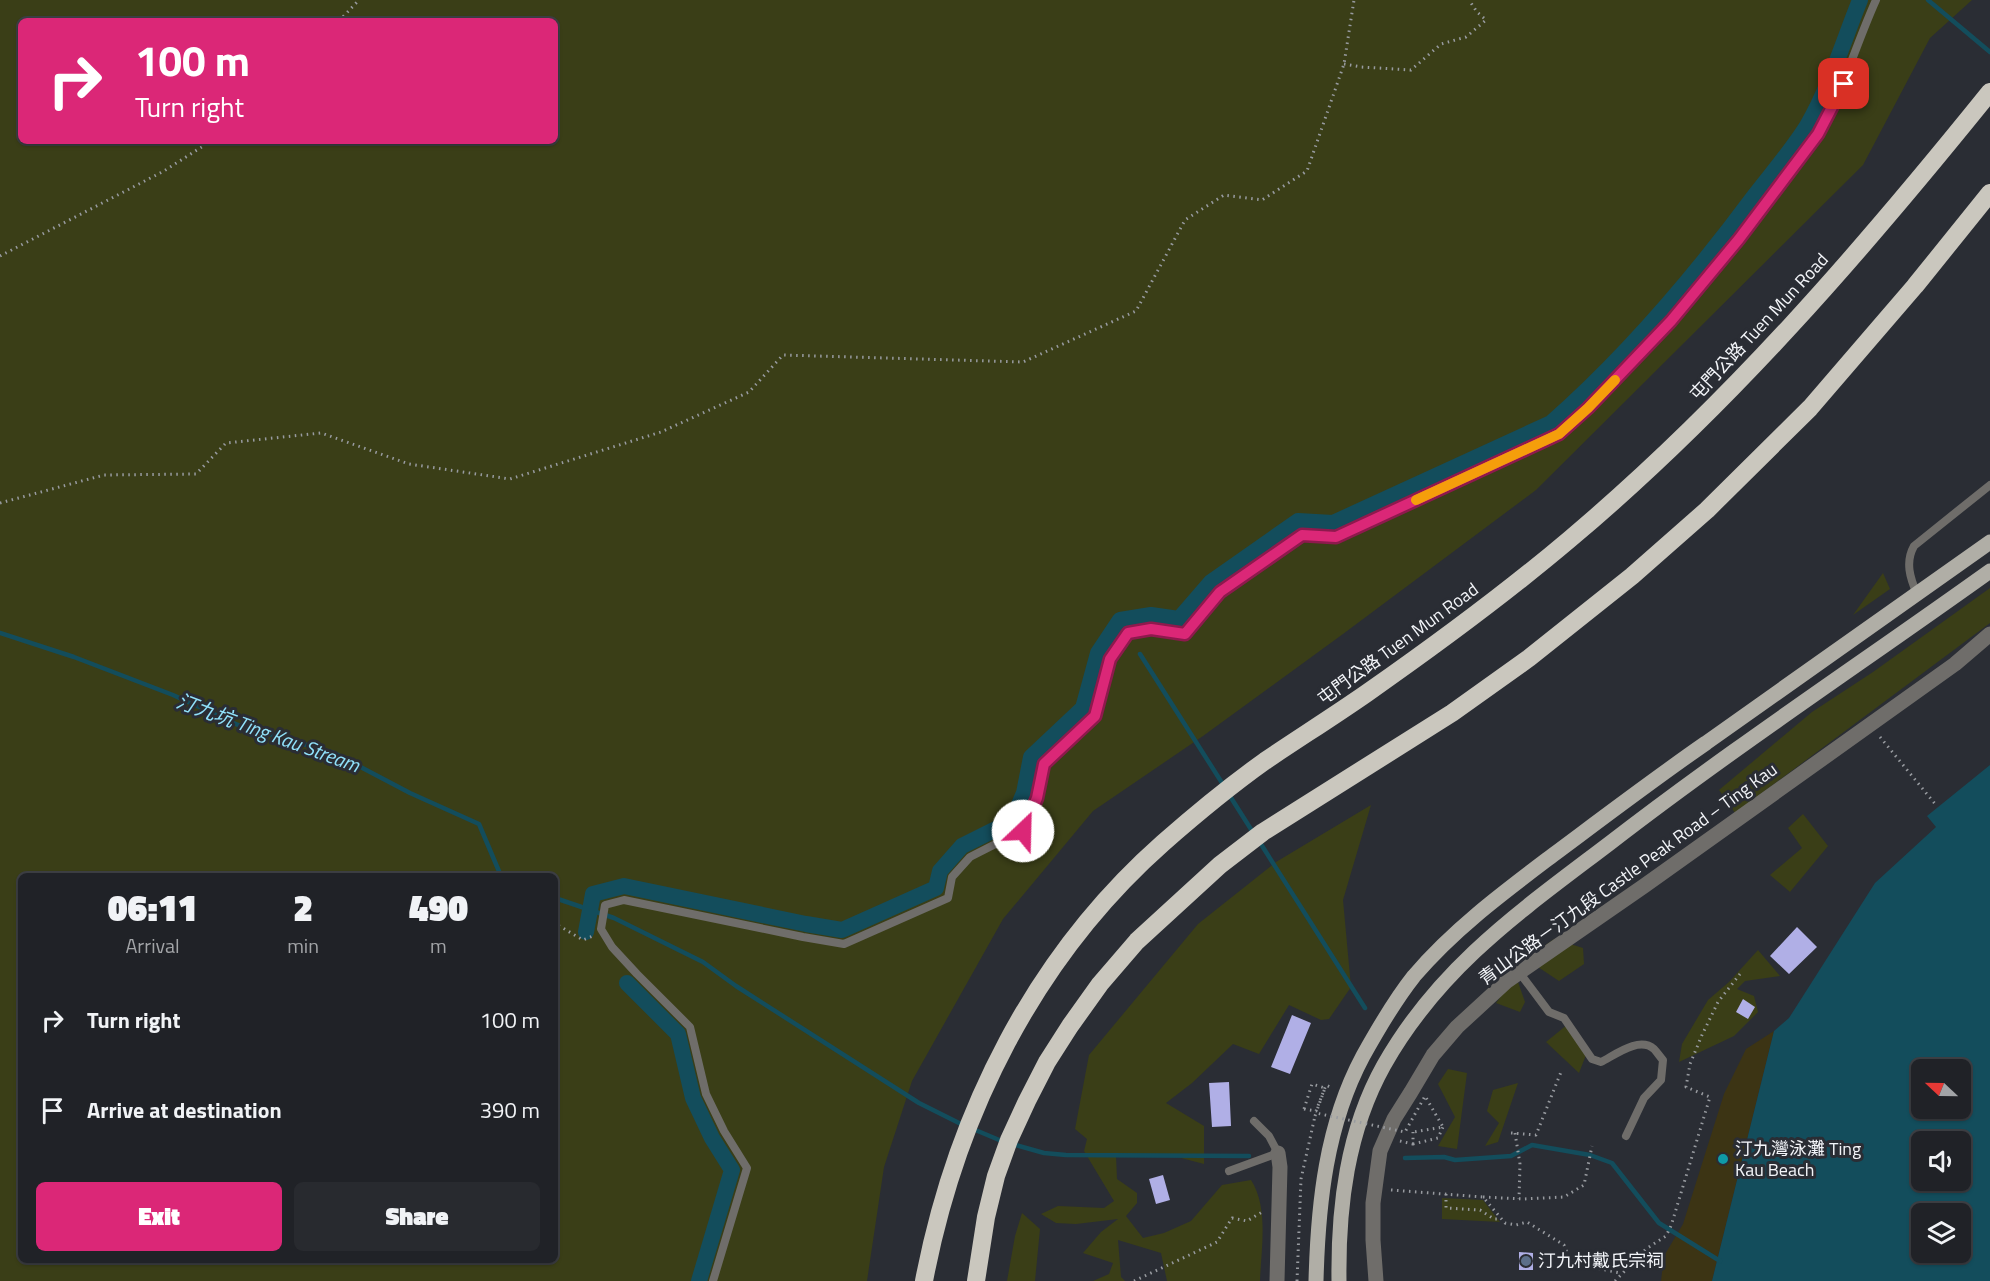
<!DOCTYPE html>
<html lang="en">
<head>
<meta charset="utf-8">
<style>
	:root { --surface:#202227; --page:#282a2f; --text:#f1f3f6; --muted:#a2a4a7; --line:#3d3f44; --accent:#db2777 }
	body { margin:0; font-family:"Titillium Web","Noto Sans TC",sans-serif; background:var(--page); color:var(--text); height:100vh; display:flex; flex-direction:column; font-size:22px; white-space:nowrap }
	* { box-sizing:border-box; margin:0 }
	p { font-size:20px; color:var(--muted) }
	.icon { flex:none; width:33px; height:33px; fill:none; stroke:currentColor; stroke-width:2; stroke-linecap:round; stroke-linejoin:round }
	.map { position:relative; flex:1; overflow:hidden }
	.panel { position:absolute; left:18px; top:873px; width:540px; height:390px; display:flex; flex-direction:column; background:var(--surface); border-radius:9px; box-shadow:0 2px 4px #0004,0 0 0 2px var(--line) }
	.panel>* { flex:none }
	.hud { position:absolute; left:18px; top:18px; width:540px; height:126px; border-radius:9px; box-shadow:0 2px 4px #0004,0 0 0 2px var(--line); background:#db2777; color:#fff; overflow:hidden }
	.needle { width:39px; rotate:292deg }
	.fabs { position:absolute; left:1911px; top:1059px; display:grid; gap:12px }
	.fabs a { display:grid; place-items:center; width:60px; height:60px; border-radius:9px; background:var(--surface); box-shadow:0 2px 4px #0004,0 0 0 2px var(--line); font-size:30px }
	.pin { position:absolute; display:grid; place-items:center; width:51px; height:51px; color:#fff; margin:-26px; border-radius:12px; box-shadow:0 3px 9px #0006 }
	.me { position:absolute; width:66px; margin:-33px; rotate:24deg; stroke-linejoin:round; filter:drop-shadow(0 0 4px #0008) }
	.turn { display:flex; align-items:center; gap:21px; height:126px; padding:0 18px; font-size:27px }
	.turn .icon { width:78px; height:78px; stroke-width:2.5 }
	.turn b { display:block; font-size:42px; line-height:51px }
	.eta { display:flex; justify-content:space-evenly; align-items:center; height:102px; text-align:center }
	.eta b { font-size:36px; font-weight:800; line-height:42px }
	.button { display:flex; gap:12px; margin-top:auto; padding:12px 18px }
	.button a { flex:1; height:69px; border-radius:9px; background:var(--accent); color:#fff; font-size:24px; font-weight:800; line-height:69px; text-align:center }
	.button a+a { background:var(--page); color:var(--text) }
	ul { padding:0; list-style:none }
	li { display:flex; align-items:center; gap:18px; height:90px; padding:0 18px }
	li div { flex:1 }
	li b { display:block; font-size:22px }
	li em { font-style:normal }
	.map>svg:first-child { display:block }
	.green { fill:#3a3e17; fill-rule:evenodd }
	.sand { fill:#3c3414 }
	.water { fill:#134d5c; fill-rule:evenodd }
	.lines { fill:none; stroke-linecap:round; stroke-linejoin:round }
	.stream { stroke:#134d5c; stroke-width:4.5 }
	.canal { stroke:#134d5c; stroke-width:16 }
	.building { fill:#b0afe6 }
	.path { stroke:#989ba0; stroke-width:3; stroke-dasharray:1.5 4.5; stroke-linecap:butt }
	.service { stroke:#6f6d6a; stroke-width:8 }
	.minor { stroke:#6f6d6a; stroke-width:15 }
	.primary { stroke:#b0aea6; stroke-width:15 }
	.motorway { stroke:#cac7be; stroke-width:18 }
	.path-bridge { stroke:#989ba0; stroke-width:3; stroke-dasharray:1.5 4.5; stroke-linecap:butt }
	.route-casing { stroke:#8e194d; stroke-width:15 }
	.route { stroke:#db2777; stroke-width:10 }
	.slow { stroke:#f59e0b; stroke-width:10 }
	.culture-dot { fill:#0f9aa8; stroke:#2a2d34; stroke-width:2 }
	.service-dot { fill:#5c6f8a; stroke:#2a2d34; stroke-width:2 }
	.labels { text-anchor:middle; stroke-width:6; stroke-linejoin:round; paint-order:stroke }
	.street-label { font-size:18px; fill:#f3f5f9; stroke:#2a2d34 }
	.poi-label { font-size:18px; fill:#f3f5f9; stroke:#2a2d34; text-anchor:start }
	.water-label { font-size:20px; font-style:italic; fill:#91e2fb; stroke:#2a2d34 }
</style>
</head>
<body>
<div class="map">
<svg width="1990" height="1281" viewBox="0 0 1990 1281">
	<rect width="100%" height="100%" fill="#2a2d34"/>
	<!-- green -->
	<path class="green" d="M0 0H1972L1930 38 1863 165 1536 490 1343 634 1203 736 1093 811 1003 919 912 1081 884 1167 867 1281H0ZM21 21H555V141H21ZM21 876H555V1260H21Z
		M1883 573 1890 589 1853 615Z
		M1990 588V623L1735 813 1719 790 1812 712 1873 672Z
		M1371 805 1343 900 1351 987 1329 1019 1321 1020 1289 1005 1259 1054 1233 1044 1192 1083 1166 1103 1204 1126V1164L1166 1154 1116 1156 1117 1179 1137 1193V1203L1126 1216 1143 1238 1164 1233 1191 1221 1222 1185 1251 1180C1269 1208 1261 1249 1260 1281H1167L1161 1253 1118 1240 1121 1277 1125 1281H1093L1109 1274 1113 1263 1083 1253 1101 1232 1118 1219 1076 1224 1056 1223 1041 1214 1058 1206 1104 1208 1114 1201 1084 1151 1087 1139 1075 1129 1089 1055 1198 924 1276 862Z
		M1803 814 1828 846 1790 892 1770 875 1802 848 1788 828Z
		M1554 939 1583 948 1584 964 1559 981 1538 967 1537 951Z
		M1758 950 1780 976 1745 981 1737 989 1754 996 1758 1012 1734 1036 1679 1062 1682 1044 1708 1000 1729 982Z
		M1518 982 1525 1002 1520 1012 1496 1003 1505 991Z
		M1568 1024 1586 1055 1579 1073 1546 1042Z
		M1448 1069 1467 1073 1457 1149 1438 1146 1455 1117 1438 1084Z
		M1518 1083 1498 1142 1485 1146 1499 1123 1487 1111 1493 1090Z
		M1442 1198 1483 1200 1500 1222 1442 1219Z
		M1022 1213 1040 1229 1035 1281H1007L1015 1236Z"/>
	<!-- sand -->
	<path class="sand" d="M1774 1031 1712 1281H1661L1664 1256 1683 1224 1724 1094 1746 1049Z"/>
	<!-- water -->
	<path class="water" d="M1990 765V1281H1712L1774 1031 1789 1018 1875 883 1936 827 1927 816ZM1922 1070H1960V1108H1922ZM1922 1142H1960V1180H1922ZM1922 1214H1960V1252H1922Z"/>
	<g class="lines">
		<!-- stream -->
		<path class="stream" d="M1928 0 1990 52
			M0 633 74 657 173 695 238 725 334 753 410 793 479 824 501 876
			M1140 654 1224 786
			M1228 793 1254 834
			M1259 841 1365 1008
			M555 898 614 918 703 962 736 986 919 1103 965 1126
			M973 1129 1004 1142
			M1012 1144 1044 1153 1066 1155 1249 1156
			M1405 1158 1444 1157 1455 1160 1511 1156 1532 1145 1590 1155 1612 1163 1659 1223 1720 1261"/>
		<!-- canal -->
		<path class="canal" d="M586 932 593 894 624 886 806 924 842 930 936 888 940 871 962 846 1012 821 1024 793 1031 757 1083 708 1098 653 1120 620 1151 615 1179 619 1211 582 1298 521 1333 523 1551 423C1627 356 1695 276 1755 195 1772 173 1792 150 1807 126 1830 86 1843 42 1860 0
			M627 983 678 1034 693 1098 712 1138 732 1170 699 1281"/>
	</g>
	<!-- building -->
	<path class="building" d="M1797 927 1817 947 1789 974 1770 956Z
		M1743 999 1755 1007 1748 1019 1736 1012Z
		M1292 1015 1311 1023 1290 1074 1271 1067Z
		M1229 1082 1231 1126 1212 1127 1209 1083Z
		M1163 1175 1170 1200 1156 1204 1149 1179Z
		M1519 1252 1533 1253V1270H1519Z"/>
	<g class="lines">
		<!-- path -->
		<path class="path" d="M339 21 359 0
			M1344 64 1361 67 1411 70 1441 44 1466 37 1486 20 1477 12 1469 0
			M0 256 164 171 211 141
			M0 503 104 475 196 474 226 443 321 433 409 464 510 479 661 432 749 392 783 355 1023 362 1136 311 1185 220 1224 195 1262 200 1307 171 1344 64 1354 0
			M1880 737 1936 805
			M555 915 556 924 583 940 593 936
			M1304 1109 1316 1111 1326 1085 1332 1088
			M1511 1133 1536 1135 1561 1072
			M1515 1133 1520 1164 1519 1199
			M1400 1141 1413 1144V1132
			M1413 1144 1438 1138 1443 1127
			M1391 1190 1483 1197 1505 1223 1516 1225 1527 1222 1564 1245 1571 1263 1620 1273
			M1446 1194V1208L1480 1210 1494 1219H1501
			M1483 1197 1523 1199 1564 1197 1584 1185 1592 1146
			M1134 1281 1217 1242 1232 1218 1247 1221 1262 1212 1263 1209
			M1297 1281 1301 1179 1315 1116
			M1615 1281 1646 1249 1666 1236 1671 1226 1710 1097 1686 1087 1690 1064 1702 1035 1718 1002 1740 974"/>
		<!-- service -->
		<path class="service" d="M1917 594C1910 578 1905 562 1914 546L1990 485
			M1519 972 1549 1012 1564 1018 1592 1059 1601 1062C1615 1055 1639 1036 1654 1049 1657 1052 1660 1057 1663 1060L1661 1080 1644 1098 1626 1136
			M1229 1171 1278 1153 1269 1136 1254 1121
			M713 1281 747 1168 724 1131 706 1094 690 1027 637 974 612 947 601 929 605 905 624 900 803 937 844 944 948 898 952 877 970 857 1023 830 1037 798 1044 764 1095 716 1110 659 1128 633 1151 629 1185 634 1220 592 1302 535 1336 537 1559 434C1637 365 1707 283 1769 200 1785 178 1804 157 1818 134 1843 92 1856 44 1876 0"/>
		<!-- minor -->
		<path class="minor" d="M1277 1281 1280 1167 1278 1153
			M1376 1281 1373 1240V1203L1380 1151 1394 1119 1411 1092 1433 1055 1457 1027 1507 981 1644 886 1955 664 1990 634"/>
		<!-- primary -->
		<path class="primary" d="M1316 1281C1318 1204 1326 1125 1363 1056 1378 1029 1395 1000 1414 976 1454 929 1504 892 1553 855 1604 817 1654 779 1706 743 1801 676 1896 609 1990 542
			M1339 1281C1338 1207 1347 1131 1384 1065 1440 966 1522 910 1610 843 1733 748 1863 662 1990 571"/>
		<!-- motorway -->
		<path class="motorway" d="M924 1281C956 1114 1034 957 1163 843 1196 814 1230 786 1265 761 1299 738 1334 716 1367 693 1437 644 1505 594 1570 539 1727 407 1861 252 1990 92
			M976 1281 986 1217 996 1176 1009 1140 1027 1101 1047 1062 1070 1026 1100 984 1137 941 1220 865 1263 832 1452 713 1529 658 1632 576 1707 510 1810 408 1915 286 1990 193"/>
		<!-- path-bridge -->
		<path class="path-bridge" d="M1304 1109 1312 1084 1325 1088 1317 1110
			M1315 1116 1316 1113 1405 1132 1425 1096 1443 1127 1413 1132"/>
	</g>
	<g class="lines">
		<defs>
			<path id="route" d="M1023 831 1037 798 1044 764 1095 716 1110 659 1128 633 1151 629 1185 634 1220 592 1302 535 1336 537 1559 434 1588 408 1671 321 1739 239 1818 134 1844 84"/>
		</defs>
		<!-- route casing -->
		<use href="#route" class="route-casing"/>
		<!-- route -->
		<use href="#route" class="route"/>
		<!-- slow -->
		<path class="slow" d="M1416 500 1559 434 1588 408 1615 380"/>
	</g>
	<!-- markers -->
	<circle class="culture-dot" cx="1723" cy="1159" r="6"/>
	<circle class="service-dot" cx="1526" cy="1261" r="6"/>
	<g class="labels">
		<!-- street labels -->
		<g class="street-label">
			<text transform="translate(1759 327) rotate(-47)" y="6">屯門公路 Tuen Mun Road</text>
			<text transform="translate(1398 644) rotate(-36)" y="6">屯門公路 Tuen Mun Road</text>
			<text transform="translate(1628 874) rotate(-36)" y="6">青山公路－汀九段 Castle Peak Road – Ting Kau</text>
		</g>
		<!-- poi labels -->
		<g class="poi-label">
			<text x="1735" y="1155">汀九灣泳灘 Ting<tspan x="1735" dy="21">Kau Beach</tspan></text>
			<text x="1538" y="1267">汀九村戴氏宗祠</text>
		</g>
		<!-- water labels -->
		<g class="water-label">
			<text transform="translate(268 733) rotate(20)" y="7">汀九坑 Ting Kau Stream</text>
		</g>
	</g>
</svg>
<div class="fabs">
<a><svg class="needle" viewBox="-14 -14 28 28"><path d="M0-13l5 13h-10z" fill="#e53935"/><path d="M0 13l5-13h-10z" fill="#a2a4a7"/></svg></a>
<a><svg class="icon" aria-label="sound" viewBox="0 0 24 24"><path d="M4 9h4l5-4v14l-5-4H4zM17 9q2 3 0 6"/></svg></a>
<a><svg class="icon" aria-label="layers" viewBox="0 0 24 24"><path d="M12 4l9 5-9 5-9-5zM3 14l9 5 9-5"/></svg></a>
</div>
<div class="pin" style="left:1844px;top:84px;background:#d93025"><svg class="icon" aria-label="arrive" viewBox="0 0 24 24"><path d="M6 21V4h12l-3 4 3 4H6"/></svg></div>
<svg class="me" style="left:1023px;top:831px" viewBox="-20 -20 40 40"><circle r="19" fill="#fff"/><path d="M0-13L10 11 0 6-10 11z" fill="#db2777"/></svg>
<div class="hud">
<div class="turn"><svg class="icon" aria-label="right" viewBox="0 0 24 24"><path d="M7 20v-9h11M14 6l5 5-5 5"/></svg><div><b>100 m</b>Turn right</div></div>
</div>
<section class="panel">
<div class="eta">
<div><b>06:11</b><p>Arrival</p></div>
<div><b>2</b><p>min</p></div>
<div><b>490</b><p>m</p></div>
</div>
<ul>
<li><svg class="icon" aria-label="right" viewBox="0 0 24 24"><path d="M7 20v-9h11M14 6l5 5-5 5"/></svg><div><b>Turn right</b></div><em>100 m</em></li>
<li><svg class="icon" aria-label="arrive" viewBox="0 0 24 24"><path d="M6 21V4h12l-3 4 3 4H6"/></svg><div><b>Arrive at destination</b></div><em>390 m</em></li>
</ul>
<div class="button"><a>Exit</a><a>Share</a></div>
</section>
</div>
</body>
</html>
